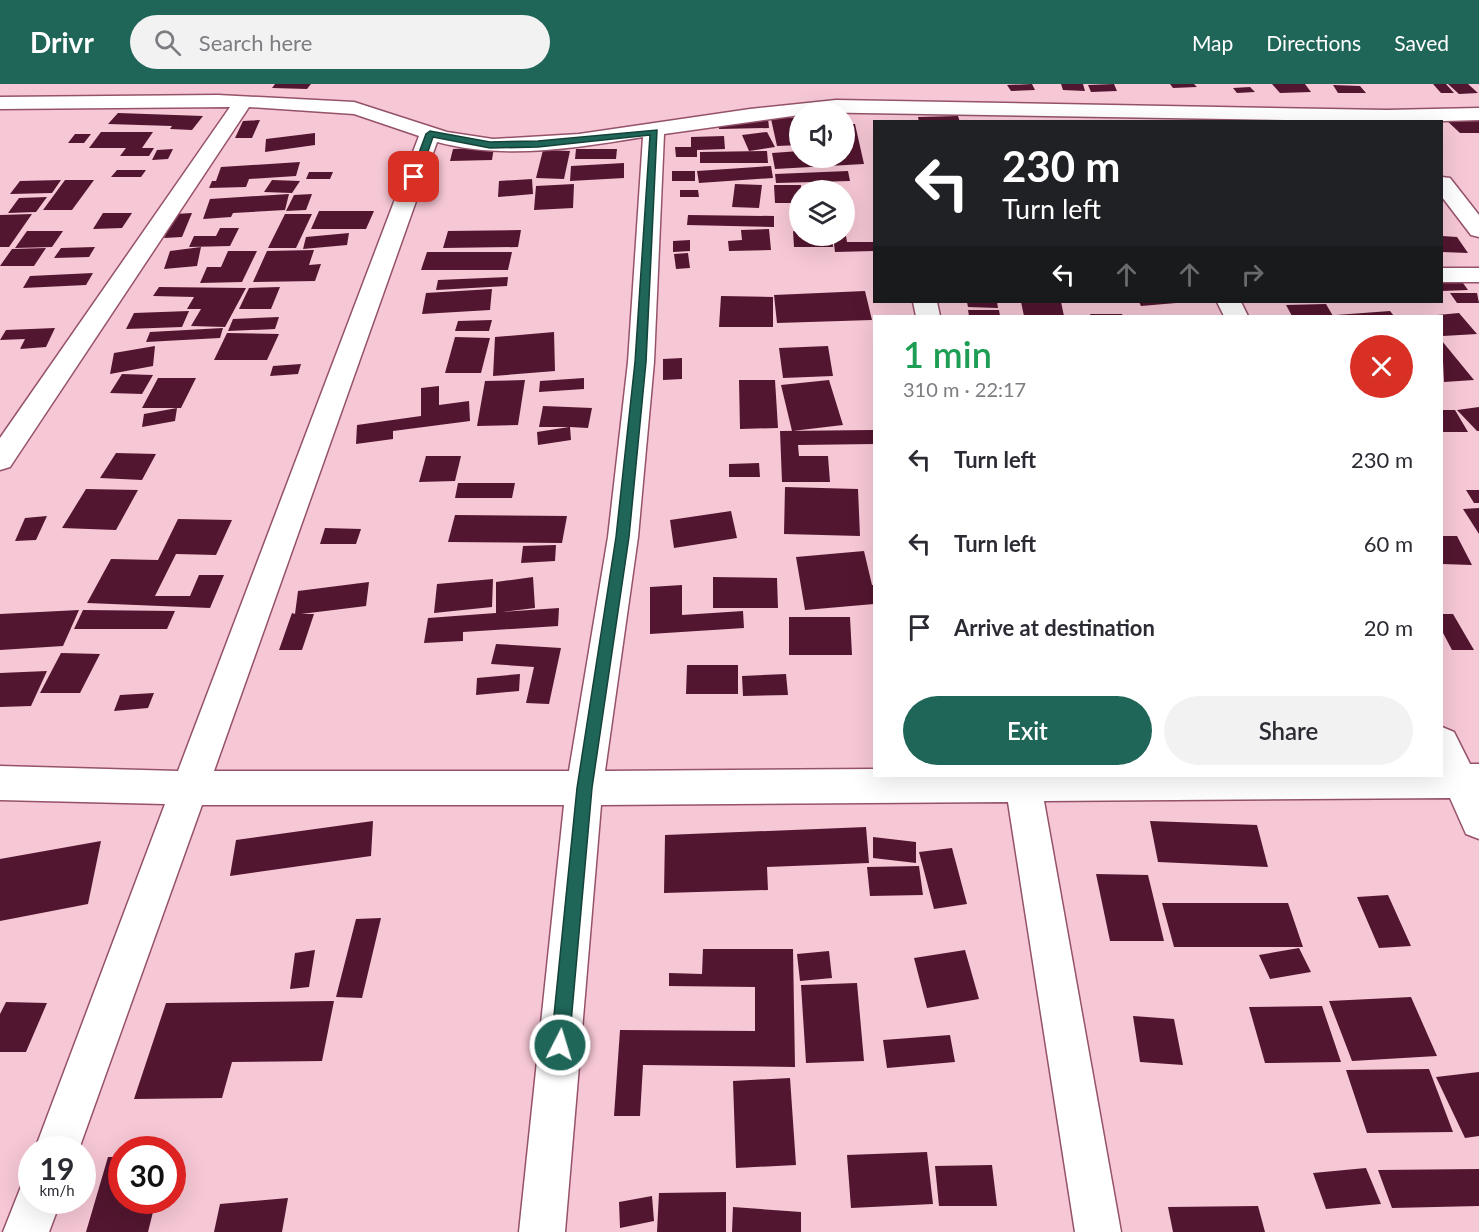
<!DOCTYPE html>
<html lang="en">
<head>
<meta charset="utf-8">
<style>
	:root { --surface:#fff; --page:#f2f2f3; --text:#2b2b33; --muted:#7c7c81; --accent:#1f6558 }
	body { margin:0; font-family:Lato,sans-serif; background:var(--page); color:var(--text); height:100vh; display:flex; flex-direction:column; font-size:22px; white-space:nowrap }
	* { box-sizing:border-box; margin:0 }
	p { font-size:20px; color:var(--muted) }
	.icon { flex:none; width:33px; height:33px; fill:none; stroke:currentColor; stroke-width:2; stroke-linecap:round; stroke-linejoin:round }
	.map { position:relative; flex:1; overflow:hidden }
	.side { position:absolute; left:873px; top:231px; width:570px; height:462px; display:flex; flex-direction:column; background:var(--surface); border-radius:0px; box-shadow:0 6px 24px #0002 }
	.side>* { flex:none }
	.guide { position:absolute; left:873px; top:36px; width:570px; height:183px; border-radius:0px; box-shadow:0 6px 24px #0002; background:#202124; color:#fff; overflow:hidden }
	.controls { position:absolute; left:789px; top:18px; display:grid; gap:12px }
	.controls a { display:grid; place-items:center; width:66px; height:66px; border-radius:50%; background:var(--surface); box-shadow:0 6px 24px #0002; font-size:30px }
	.speed { position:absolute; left:18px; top:1052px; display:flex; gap:12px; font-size:30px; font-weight:700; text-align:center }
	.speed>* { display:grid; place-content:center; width:78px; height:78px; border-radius:50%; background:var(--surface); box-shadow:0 6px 24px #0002; line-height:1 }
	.speed small { font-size:15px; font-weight:400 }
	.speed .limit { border:9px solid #d22; background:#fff; color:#111 }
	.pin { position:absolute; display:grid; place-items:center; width:51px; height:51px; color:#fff; margin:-26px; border-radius:12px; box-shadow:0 3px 9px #0006 }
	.me { position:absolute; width:66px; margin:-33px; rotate:5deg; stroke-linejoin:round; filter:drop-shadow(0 0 4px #0008) }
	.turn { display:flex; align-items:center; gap:21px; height:126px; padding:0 30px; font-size:27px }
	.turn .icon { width:78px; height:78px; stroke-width:2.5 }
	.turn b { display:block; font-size:42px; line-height:51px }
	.lanes { display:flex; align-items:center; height:57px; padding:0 30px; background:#0003; justify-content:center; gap:30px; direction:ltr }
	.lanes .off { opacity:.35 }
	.round { display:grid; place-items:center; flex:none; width:63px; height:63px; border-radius:32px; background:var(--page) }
	.headline { display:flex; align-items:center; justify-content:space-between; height:102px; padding:0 30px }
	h1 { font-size:36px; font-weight:600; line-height:45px; color:#1e9e55 }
	.cta { display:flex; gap:12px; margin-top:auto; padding:12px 30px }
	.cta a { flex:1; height:69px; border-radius:36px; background:var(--accent); color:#fff; font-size:24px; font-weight:600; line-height:69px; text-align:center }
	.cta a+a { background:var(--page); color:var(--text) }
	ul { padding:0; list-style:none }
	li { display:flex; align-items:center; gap:18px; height:84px; padding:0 30px }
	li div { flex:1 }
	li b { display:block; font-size:22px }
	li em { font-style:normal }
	header { display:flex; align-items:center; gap:36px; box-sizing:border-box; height:84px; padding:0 30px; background:var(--accent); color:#fff }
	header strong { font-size:28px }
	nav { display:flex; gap:33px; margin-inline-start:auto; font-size:21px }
	.search { width:420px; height:54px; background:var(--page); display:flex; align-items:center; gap:15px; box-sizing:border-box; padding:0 21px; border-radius:33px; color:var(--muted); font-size:22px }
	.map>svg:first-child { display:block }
	.building { fill:#531630 }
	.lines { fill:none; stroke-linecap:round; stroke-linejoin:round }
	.minor-casing { stroke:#95526a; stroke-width:3 }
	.minor { fill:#fff; fill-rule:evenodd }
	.route { fill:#1f6558; stroke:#144239; stroke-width:1.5 }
</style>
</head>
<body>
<header>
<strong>Drivr</strong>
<div class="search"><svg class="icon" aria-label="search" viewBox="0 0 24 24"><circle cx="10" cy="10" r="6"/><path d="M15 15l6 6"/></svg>Search here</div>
<nav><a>Map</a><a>Directions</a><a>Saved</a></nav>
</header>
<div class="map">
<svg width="1479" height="1148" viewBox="0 0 1479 1148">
	<rect width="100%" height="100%" fill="#f6c7d5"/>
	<!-- building -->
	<path class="building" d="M275 0H311L307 5 272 4Z
		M1032 0 1035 6 1011 7 1007 1Z
		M1061 0H1083L1085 7 1063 6Z
		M1114 0 1117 7 1091 8 1088 1Z
		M1170 0H1194L1197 3 1173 4Z
		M1272 0H1305L1311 8 1280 9Z
		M1433 0H1446L1454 9H1441Z
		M1448 0H1468L1478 9 1459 10Z
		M1333 1 1360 2 1366 9H1338Z
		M1250 3 1255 8 1237 9 1233 4Z
		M118 29 203 32 192 46 170 45 172 42 108 40Z
		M958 32 960 38H919L918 33Z
		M800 33V61L777 62 771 35Z
		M1479 33V49H1460L1445 35Z
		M768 34 769 44 719 45V36Z
		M260 36 252 54H235L243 37Z
		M844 40H855L864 80 775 85 772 69 800 67V74H844Z
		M101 48H153L142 64H154L149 72H120L126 64H89Z
		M767 48 775 63 749 67 742 51Z
		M315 49V61L265 68 266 55Z
		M75 50H91L84 59H68Z
		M724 52 725 65 697 66V73H676L675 63H691V53Z
		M494 63 492 76 450 77 453 65Z
		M173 65 168 75 152 76 157 66Z
		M576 65H617L616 75H575Z
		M543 66 570 67 564 95 536 94Z
		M767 67 768 79H700V68Z
		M300 78 296 92 249 95 246 103 209 104 212 97H216L221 83Z
		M624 79V94L570 97 571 82Z
		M771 82 773 94 699 99 697 87Z
		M117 86H146L141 93H111Z
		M672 87H695V97H672Z
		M848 87 850 97 776 99 775 90Z
		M309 88H333L330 95H306Z
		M532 95 533 110 498 113 499 97Z
		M61 96 52 109 10 110 20 97Z
		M65 96H94L72 126H43Z
		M272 96 300 97 292 109 264 108Z
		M574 100 573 124 534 126 536 102Z
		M735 100 762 101 759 124 732 123Z
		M774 101H801L800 119H775Z
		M680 106H698L699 113H680Z
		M289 110 285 126 233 129 231 133 203 135 210 115Z
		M312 110 306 126 286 127 294 111Z
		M47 113 36 128 8 129 19 114Z
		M319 127H374L366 145H311Z
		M103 129H132L122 144 93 145Z
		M192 129 182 153 164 154 175 130Z
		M32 130 9 163H0V131Z
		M285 130H312L296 164H268Z
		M688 131 774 132V143L687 141Z
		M220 144H239L230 162 189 163 194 152H216Z
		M769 145 771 166 729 167 728 157 742 156 741 146Z
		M521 146 518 163 443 164 448 147Z
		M27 147H63L52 163 15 164Z
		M793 147 800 148V152H832L833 163H794Z
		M349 149 347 161 303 165 306 153Z
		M833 152H846L847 158H874V167L835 168Z
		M1442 152 1457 153 1468 169 1442 168Z
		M690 156V167L673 168V157Z
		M95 163 89 173 54 174 61 164Z
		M201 163 197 182 164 185 170 167Z
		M46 164 34 182H0L12 165Z
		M314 166 309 181 321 180 315 197 253 198 267 167Z
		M228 167H257L242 198 200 199 207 183H221Z
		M427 168H512L508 186H421Z
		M688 169 690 184 676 185 674 170Z
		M93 189 86 201 23 204 30 192Z
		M1442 192H1458L1468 206 1442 207Z
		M508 193 507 202 436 206 438 196Z
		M159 203 246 204 225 243 191 242 201 225H187L194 213 153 212Z
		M280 203 271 225H239L249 204Z
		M492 205 490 226 422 230 426 209Z
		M865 207 872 236 777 239 774 211Z
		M1450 209H1477L1479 219H1457Z
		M721 212 773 213V243H719Z
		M967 218H997L998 224 968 223Z
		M1021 218H1061L1064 232H1024Z
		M1139 218H1176V219L1141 222Z
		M1326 220 1333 232H1292L1286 221Z
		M968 226H999L1000 232H969Z
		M189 227 182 243 126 245 134 229Z
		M1390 227 1394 232H1337L1336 231Z
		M1459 229 1477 250 1443 252 1442 232H1427Z
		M1090 230H1122L1123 232H1091Z
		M279 233 275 245 228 247 233 235Z
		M492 236 489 247H455L458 237Z
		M55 244 46 263 20 265 25 255 0 256 6 246Z
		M223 244 220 254 146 258 150 248Z
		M554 248 555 287 493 292 495 253Z
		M227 249 279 250 267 276H214Z
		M455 253 490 254 481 289H445Z
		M1442 257 1474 296 1444 298Z
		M155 262 153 282 110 290 114 269Z
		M828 262 833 292 783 294 779 264Z
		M682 274V295L663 296V275Z
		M301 280 298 290 270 292 273 282Z
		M122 290 153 291 142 310 110 309Z
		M158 294H196L181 324H142Z
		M584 294V305L539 308 540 297Z
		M525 296 518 341 477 342 485 297Z
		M739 296H775L778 344 740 345Z
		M829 296 843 341 792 347 781 301Z
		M439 302V321L469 317 470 337 393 347V355L356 360 357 341 421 332V304Z
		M543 322 592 324 588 344 570 343 571 356 538 361 537 348 569 343H539Z
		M1479 323V347H1477L1457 326Z
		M177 324 175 337 142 343 144 330Z
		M1442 326H1455L1468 348H1442Z
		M873 346 874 360 798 361 799 372H828L830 398H782L780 347Z
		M116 369 156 370 142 396 100 394Z
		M426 372H461L455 397 419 398Z
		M759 379 760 393H729V380Z
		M458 399H515L512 414H455Z
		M785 403 858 405 860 452 784 450Z
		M86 405 138 406 116 446 62 444Z
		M1466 406H1479V419H1474Z
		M1479 424V450L1463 425Z
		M731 427 737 454 674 464 670 436Z
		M455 431 567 432 562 459 448 458Z
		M47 432 36 456 15 457 25 434Z
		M178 435 232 436 216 471 176 470 155 512H190L199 491H224L210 524 87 519 111 475 158 476Z
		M325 444 361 445 356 460H320Z
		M1442 452H1457L1472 481 1442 480Z
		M556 461 555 477 521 479 523 462Z
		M864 467 872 501H874V520L805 526 796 473Z
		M533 493 535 524 502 528 559 524 558 542 463 548V557L424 559 428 534 496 529V498Z
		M713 493 777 494 778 524H713Z
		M493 495 492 523 434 529 437 500Z
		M369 498 366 522 301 530H314L302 566H279L292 529 295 530 298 507Z
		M682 501V531L743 527 744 544 650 550V503Z
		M79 526 63 562 0 566V530Z
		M83 526 175 527 167 545H74Z
		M1442 530H1453L1474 566H1452L1442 547Z
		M789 533H850L852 571H789Z
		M496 560 561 564 549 620 526 619 534 583 491 580Z
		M61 569 100 570 80 609H40Z
		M687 581H738V610H686Z
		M47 587 31 622 0 623V589Z
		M520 590 519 607 476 611 477 594Z
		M786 590 788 611 743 612 742 592Z
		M154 609 148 624 114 627 120 611Z
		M373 737 371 772 230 792 236 756Z
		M1150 737 1257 741 1268 783 1158 778Z
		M866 743 869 779 767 783 768 806 664 809 665 751Z
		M873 753 916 758V779L873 774Z
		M101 757 88 820 0 837V775Z
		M952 764 967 820 934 825 919 768Z
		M919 782 923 811 870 812 867 783Z
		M1096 790 1148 791 1164 857H1110Z
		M1388 811 1411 862 1379 864 1357 813Z
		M1162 819H1288L1303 863H1174Z
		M381 834 362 914 336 913 356 835Z
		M1299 864 1311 888 1270 895 1259 871Z
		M703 865H793L795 983 643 981 640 1032H614L620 946 755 947V903L669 902V889L702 890Z
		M315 866 309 903 290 905 295 869Z
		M965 866 979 915 927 924 914 874Z
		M829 867 832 894 800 897 797 870Z
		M857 899 864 977 806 979 801 901Z
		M1411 913 1437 972 1352 977 1329 917Z
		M334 917 322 977 232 978 222 1014 134 1015 166 919Z
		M6 918 47 919 26 968H0V930Z
		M1322 922 1341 978 1265 979 1249 923Z
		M1133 932 1174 935 1183 981 1140 978Z
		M950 951 955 978 887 984 883 956Z
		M1429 985 1453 1048 1367 1049 1346 986Z
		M1479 988V1052L1465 1054 1436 993Z
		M790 994 796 1081 736 1084 733 997Z
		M927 1068 933 1120 851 1124 847 1071Z
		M108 1073H122V1116H156L148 1148H86Z
		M992 1081 997 1122H939L935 1082Z
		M1366 1084 1381 1120 1326 1125 1313 1089Z
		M1479 1085V1122L1392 1124 1378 1086Z
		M726 1108V1148H657L659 1109Z
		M652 1112 654 1137 620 1144 619 1118Z
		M288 1114 282 1148H214L220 1120Z
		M1258 1122 1265 1148H1173L1168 1123Z
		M733 1123 801 1128V1148H732Z"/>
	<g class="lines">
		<defs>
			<path id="minor" d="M218 11 354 18 447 48 493 55 579 50 750 25 836 16 1387 26 1479 24V36L1409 38 800 28V31L664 50 654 278 638 453 605 687 874 685V692H1442V643L1454 648 1470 680H1479V755L1466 750 1450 714 1044 717 1121 1148H1075L1008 718 601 721 565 1148H519L564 721H202L79 1065H35L165 720 0 716V682L178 687 419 52 354 30 249 23 10 383 0 386V354L230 23 0 25V13ZM643 53 628 278 608 453 569 687H214L437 58C504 76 576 64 643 53Z
				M1442 93 1450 94 1479 131V153L1471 151 1442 113Z
				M1442 184H1479V198H1442Z
				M913 218H937L940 232H916Z
				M1217 218H1241L1248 232H1224Z
				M32 1096V1116H61L49 1148H3L22 1100Z"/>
		</defs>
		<!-- minor casing -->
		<use href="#minor" class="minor-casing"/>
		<!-- minor -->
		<use href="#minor" class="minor"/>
	</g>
	<!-- route -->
	<path class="route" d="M657 46 646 278 629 453 592 704 569 961 566 967 560 970 554 967 551 961 577 704 616 453 635 278 650 51 538 63 490 64 433 53 419 93 414 96 410 93 426 50 430 47 490 58 538 57Z"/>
</svg>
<div class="controls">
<a><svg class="icon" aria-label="sound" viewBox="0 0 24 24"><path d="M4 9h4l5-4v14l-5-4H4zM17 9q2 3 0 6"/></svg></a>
<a><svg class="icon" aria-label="layers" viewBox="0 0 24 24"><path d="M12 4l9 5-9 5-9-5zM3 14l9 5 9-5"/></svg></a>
</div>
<div class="speed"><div>19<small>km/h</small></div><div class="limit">30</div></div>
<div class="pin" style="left:414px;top:93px;background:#d93025"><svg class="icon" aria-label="arrive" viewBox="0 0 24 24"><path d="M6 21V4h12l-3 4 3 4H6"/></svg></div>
<svg class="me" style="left:560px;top:961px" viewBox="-20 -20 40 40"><circle r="17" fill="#1f6558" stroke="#fff" stroke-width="3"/><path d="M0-11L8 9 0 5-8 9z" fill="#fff"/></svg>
<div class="guide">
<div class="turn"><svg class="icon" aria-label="left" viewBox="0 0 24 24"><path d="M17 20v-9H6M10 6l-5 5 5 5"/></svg><div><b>230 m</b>Turn left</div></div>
<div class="lanes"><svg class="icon" aria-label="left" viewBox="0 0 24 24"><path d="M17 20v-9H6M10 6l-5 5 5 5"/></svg><svg class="icon off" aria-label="ahead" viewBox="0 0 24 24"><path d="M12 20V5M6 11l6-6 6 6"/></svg><svg class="icon off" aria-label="ahead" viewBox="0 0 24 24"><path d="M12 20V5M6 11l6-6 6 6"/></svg><svg class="icon off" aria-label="right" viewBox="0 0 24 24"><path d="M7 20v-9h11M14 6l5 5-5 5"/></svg></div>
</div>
<section class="side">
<div class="headline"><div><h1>1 min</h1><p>310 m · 22:17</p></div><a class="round" style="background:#d93025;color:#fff"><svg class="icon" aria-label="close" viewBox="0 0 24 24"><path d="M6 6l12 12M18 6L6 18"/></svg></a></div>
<ul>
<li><svg class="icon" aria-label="left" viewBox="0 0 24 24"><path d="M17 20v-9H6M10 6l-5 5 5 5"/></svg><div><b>Turn left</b></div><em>230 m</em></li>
<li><svg class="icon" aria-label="left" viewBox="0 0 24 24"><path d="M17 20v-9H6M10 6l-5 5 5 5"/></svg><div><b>Turn left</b></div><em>60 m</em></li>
<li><svg class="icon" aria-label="arrive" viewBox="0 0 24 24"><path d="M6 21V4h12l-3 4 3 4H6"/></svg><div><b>Arrive at destination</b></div><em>20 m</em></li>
</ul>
<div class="cta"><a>Exit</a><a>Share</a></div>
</section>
</div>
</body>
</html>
